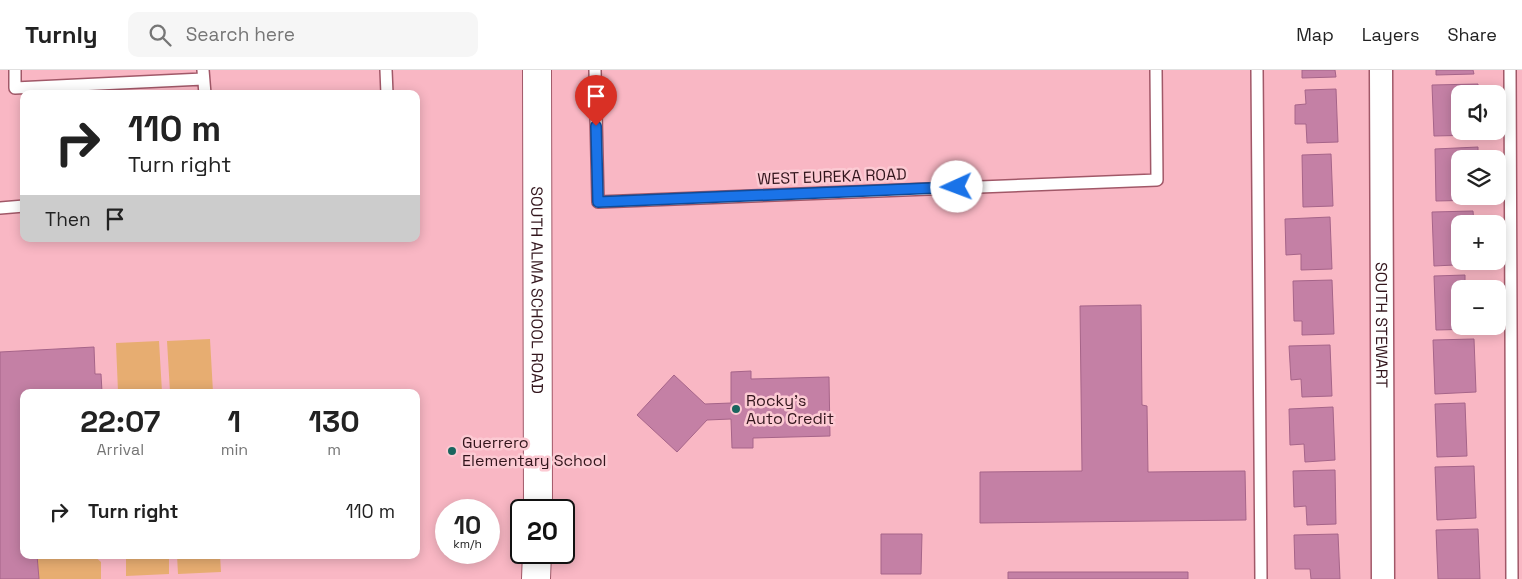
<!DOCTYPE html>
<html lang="en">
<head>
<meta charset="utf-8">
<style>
	:root { --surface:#fff; --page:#f6f6f6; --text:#222; --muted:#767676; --line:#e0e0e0 }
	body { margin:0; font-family:"Space Grotesk",sans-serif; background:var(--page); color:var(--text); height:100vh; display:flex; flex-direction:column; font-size:19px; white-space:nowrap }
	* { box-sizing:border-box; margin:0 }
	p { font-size:16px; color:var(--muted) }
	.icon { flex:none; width:28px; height:28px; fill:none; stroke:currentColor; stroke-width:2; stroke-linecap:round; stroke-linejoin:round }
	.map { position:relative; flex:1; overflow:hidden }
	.details { position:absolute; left:20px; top:319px; width:400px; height:170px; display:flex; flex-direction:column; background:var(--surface); border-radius:10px; box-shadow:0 2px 12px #0003 }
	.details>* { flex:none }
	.top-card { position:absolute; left:20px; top:20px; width:400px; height:152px; border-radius:10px; box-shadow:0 2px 12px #0003; background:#fff; color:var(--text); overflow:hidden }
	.controls { position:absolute; left:1451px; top:15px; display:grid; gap:10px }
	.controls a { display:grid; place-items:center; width:55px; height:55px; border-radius:10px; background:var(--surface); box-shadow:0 2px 12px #0003; font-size:25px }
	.speed { position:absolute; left:435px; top:429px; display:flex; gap:10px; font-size:25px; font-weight:700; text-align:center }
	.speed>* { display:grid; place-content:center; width:65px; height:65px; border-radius:50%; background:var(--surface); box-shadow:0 2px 12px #0003; line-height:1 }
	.speed small { font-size:12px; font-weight:400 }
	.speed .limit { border:2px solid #111; border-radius:8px; background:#fff; color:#111 }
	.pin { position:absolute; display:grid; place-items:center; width:42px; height:42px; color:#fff; margin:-51px -21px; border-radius:50% 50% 50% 0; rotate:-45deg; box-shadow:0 0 5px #0007 }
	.pin .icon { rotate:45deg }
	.me { position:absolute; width:55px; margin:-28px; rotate:268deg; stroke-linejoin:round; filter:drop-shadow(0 0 4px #0008) }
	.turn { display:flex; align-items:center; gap:18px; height:105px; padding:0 25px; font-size:22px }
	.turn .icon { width:65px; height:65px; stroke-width:2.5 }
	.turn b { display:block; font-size:35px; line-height:42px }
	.then { display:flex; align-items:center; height:48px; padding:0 25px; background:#0003; gap:10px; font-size:19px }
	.eta { display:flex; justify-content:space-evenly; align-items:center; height:85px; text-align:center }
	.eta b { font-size:30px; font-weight:700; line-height:35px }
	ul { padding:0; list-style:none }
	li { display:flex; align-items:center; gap:15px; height:75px; padding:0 25px }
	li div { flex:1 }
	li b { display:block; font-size:19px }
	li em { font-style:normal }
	header { display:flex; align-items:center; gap:30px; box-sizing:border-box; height:70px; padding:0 25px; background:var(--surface); border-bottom:1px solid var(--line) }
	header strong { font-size:24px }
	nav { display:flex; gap:28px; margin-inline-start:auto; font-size:18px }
	.search { width:350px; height:45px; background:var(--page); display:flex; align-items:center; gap:12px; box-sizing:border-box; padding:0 18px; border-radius:10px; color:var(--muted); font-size:19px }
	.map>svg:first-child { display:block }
	.green { fill:#e7ad71 }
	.building { fill:#c480a5; stroke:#a66489 }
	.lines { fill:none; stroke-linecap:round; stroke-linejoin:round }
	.lane-casing { stroke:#a15868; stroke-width:14 }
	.street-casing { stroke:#a15868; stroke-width:25 }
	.secondary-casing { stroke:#a15868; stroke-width:30 }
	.lane { stroke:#fff; stroke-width:11 }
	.street { stroke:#fff; stroke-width:22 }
	.secondary { stroke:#fff; stroke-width:28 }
	.route-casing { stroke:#114b97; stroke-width:12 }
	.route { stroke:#1a73e8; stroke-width:9 }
	.poi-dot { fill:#19655e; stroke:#fccad3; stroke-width:2 }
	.labels { text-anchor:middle; stroke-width:5; stroke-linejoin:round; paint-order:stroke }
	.street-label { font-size:16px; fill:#32151c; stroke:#fccad3 }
	.poi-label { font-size:16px; fill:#32151c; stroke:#fccad3; text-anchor:start }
</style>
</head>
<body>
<header>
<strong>Turnly</strong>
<div class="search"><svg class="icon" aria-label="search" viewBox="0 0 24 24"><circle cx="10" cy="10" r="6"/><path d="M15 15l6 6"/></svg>Search here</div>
<nav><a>Map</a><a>Layers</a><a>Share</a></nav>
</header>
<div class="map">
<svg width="1522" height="509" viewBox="0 0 1522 509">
	<rect width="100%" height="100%" fill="#f9b7c4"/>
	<!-- green -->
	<path class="green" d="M210 269 213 322H170L167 271Z
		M159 271 162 322H118L116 273Z
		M37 485H93L101 492V509H39Z
		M126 485H169V504L126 506Z
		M177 485H220L221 502 178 504Z"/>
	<!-- building -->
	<path class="building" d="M1302 0H1335L1336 7 1302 8Z
		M1436 0H1473L1474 4 1436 5Z
		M1478 14V24H1460V61H1480V65L1434 66 1432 15Z
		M1336 19 1338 72 1307 73 1306 54H1295V35L1306 34 1305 20Z
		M1478 77V89H1460V126H1480V130L1436 131 1435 79Z
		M1331 84 1333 136 1303 137 1302 85Z
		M1473 141 1474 154H1460V191H1475V194L1434 196 1432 142Z
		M1330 147 1332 199 1301 200V184L1286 185 1285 149Z
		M1465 205V219H1460V256H1477V259L1436 260 1434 206Z
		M1332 210 1334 264 1302 265V251H1294L1293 211Z
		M1141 235 1142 335 1147 336 1148 402 1245 401 1246 450 980 453V402L1082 401 1080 236Z
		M1474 269 1476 322 1435 324 1433 270Z
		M1330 275 1332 326 1302 327 1301 309 1291 310 1289 276Z
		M94 277 95 304H101L102 322H24V485H37L39 509H0V282Z
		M751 301V309L829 307 830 366 753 368V378H732L731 349 707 350 677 382 637 345 674 305 705 334 731 333V302Z
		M1465 333 1467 386 1437 387 1435 334Z
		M1333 337 1335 390 1305 392 1304 374 1290 375 1289 339Z
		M1474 396 1476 448 1437 450 1435 397Z
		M1335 400 1336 454 1307 455 1306 436 1294 437 1293 401Z
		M1478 459 1480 509H1438L1436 460Z
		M881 464H922L921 504H881Z
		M1338 464 1340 509H1311L1310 499H1295L1294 465Z
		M1008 502H1188V509H1008Z"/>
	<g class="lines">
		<defs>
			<path id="lane" d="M15 0V18L203 9
				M203 0 205 24
				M386 0 387 24
				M595 0 598 132 1157 110 1156 0
				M1257 0 1261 509
				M1510 0 1512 509
				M0 138 24 136"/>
			<g id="street">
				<path id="s1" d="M1381 0 1383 509"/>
			</g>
			<g id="secondary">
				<path id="s2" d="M537 0 538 440"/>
				<path d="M536 509 537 482"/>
			</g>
		</defs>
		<!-- lane casing -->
		<use href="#lane" class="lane-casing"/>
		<!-- street casing -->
		<use href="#street" class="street-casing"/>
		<!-- secondary casing -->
		<use href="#secondary" class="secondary-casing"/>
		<!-- lane -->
		<use href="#lane" class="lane"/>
		<!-- street -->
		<use href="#street" class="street"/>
		<!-- secondary -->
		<use href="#secondary" class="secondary"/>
	</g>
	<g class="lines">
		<defs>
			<path id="route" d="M596 56 598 132 957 117"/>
		</defs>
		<!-- route casing -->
		<use href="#route" class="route-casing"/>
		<!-- route -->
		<use href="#route" class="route"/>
	</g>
	<!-- markers -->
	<g class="poi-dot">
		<circle cx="736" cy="339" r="5"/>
		<circle cx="452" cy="381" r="5"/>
	</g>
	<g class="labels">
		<!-- street labels -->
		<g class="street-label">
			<text transform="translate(832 106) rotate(-2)" y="6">WEST EUREKA ROAD</text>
			<text dy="6" stroke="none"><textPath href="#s2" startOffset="220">SOUTH ALMA SCHOOL ROAD</textPath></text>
			<text dy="6" stroke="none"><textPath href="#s1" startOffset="255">SOUTH STEWART</textPath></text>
		</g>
		<!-- poi labels -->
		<g class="poi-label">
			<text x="746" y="336">Rocky's<tspan x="746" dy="18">Auto Credit</tspan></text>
			<text x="462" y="378">Guerrero<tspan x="462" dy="18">Elementary School</tspan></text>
		</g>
	</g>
</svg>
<div class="controls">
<a><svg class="icon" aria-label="sound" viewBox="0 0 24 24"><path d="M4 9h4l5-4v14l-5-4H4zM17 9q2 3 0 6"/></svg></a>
<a><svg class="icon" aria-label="layers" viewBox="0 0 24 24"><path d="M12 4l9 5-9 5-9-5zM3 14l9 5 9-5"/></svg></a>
<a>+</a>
<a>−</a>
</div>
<div class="speed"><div>10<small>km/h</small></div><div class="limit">20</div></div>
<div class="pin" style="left:596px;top:56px;background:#d93025"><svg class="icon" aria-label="arrive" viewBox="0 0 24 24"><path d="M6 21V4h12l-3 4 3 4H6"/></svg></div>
<svg class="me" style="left:957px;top:117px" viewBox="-20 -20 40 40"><circle r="19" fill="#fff"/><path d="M0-13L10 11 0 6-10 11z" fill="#1a73e8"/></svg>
<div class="top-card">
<div class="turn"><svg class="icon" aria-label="right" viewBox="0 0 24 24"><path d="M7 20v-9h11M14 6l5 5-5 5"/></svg><div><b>110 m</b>Turn right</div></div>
<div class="then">Then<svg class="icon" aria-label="arrive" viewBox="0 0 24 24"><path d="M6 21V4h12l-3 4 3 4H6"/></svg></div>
</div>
<section class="details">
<div class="eta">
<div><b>22:07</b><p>Arrival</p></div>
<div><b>1</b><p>min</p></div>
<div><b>130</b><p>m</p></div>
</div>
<ul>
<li><svg class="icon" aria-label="right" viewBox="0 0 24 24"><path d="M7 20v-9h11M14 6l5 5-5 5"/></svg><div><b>Turn right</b></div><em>110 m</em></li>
</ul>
</section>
</div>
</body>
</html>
